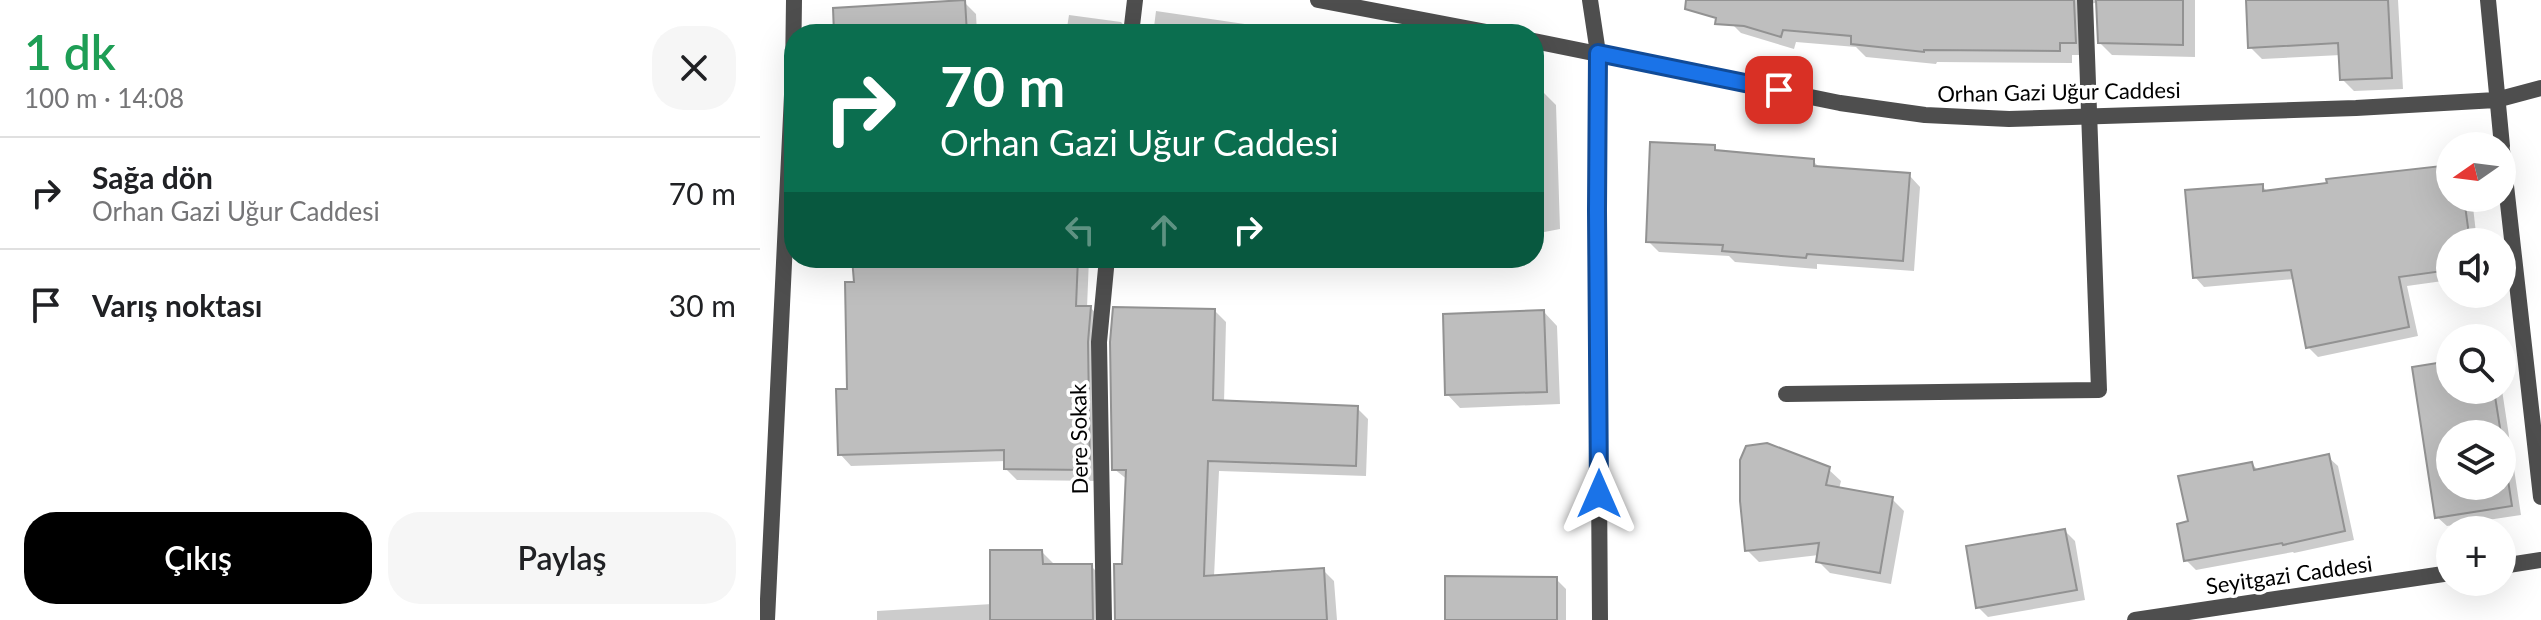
<!DOCTYPE html>
<html lang="tr">
<head>
<meta charset="utf-8">
<style>
	:root { --surface:#fff; --page:#f6f6f6; --text:#202124; --muted:#757577; --line:#e0e0e0; --accent:#000 }
	body { margin:0; font-family:Lato,sans-serif; background:var(--page); color:var(--text); height:100vh; display:flex; flex-direction:column; font-size:30px; white-space:nowrap }
	* { box-sizing:border-box; margin:0 }
	p { font-size:26px; color:var(--muted) }
	.icon { flex:none; width:44px; height:44px; fill:none; stroke:currentColor; stroke-width:2; stroke-linecap:round; stroke-linejoin:round }
	.map { position:relative; flex:1; overflow:hidden }
	.side { display:flex; flex-direction:column; background:var(--surface); width:760px }
	.side>* { flex:none }
	.banner { position:absolute; left:24px; top:24px; width:760px; height:244px; border-radius:32px; box-shadow:0 8px 32px #0002; background:#0b6e4f; color:#fff; overflow:hidden }
	.needle { width:52px; rotate:256deg }
	.fabs { position:absolute; left:1676px; top:132px; display:grid; gap:16px }
	.fabs a { display:grid; place-items:center; width:80px; height:80px; border-radius:50%; background:var(--surface); box-shadow:0 8px 32px #0002; font-size:40px }
	.pin { position:absolute; display:grid; place-items:center; width:68px; height:68px; color:#fff; margin:-34px; border-radius:16px; box-shadow:0 4px 12px #0006 }
	.me { position:absolute; width:88px; margin:-44px; rotate:0deg; stroke-linejoin:round; filter:drop-shadow(0 0 6px #0008) }
	.turn { display:flex; align-items:center; gap:28px; height:168px; padding:0 24px; font-size:36px }
	.turn .icon { width:104px; height:104px; stroke-width:2.5 }
	.turn b { display:block; font-size:56px; line-height:68px }
	.lanes { display:flex; align-items:center; height:76px; padding:0 24px; background:#0003; justify-content:center; gap:40px; direction:ltr }
	.lanes .off { opacity:.35 }
	.round { display:grid; place-items:center; flex:none; width:84px; height:84px; border-radius:32px; background:var(--page) }
	.summary { display:flex; align-items:center; justify-content:space-between; height:136px; padding:0 24px }
	h1 { font-size:48px; font-weight:600; line-height:60px; color:#1e9e55 }
	.action { display:flex; gap:16px; margin-top:auto; padding:16px 24px }
	.action a { flex:1; height:92px; border-radius:32px; background:var(--accent); color:#fff; font-size:32px; font-weight:600; line-height:92px; text-align:center }
	.action a+a { background:var(--page); color:var(--text) }
	ul { padding:0; list-style:none }
	li { display:flex; align-items:center; gap:24px; height:112px; padding:0 24px; border-top:2px solid var(--line) }
	li div { flex:1 }
	li b { display:block; font-size:30px }
	li em { font-style:normal }
	main { display:flex; flex:1; min-height:0 }
	.map>svg:first-child { display:block }
	.shadow { fill:#0003; fill-rule:evenodd }
	.building { fill:#bebebe; stroke:#929292; stroke-width:2 }
	.lines { fill:none; stroke-linecap:round; stroke-linejoin:round }
	.service { stroke:#4e4e4e; stroke-width:16 }
	.minor { stroke:#4e4e4e; stroke-width:16 }
	.tertiary { stroke:#4e4e4e; stroke-width:16 }
	.route-casing { stroke:#114b97; stroke-width:20 }
	.route { stroke:#1a73e8; stroke-width:14 }
	.labels { text-anchor:middle; stroke-width:7; stroke-linejoin:round; paint-order:stroke }
	.street-label { font-size:22px; fill:#000; stroke:#fff }
</style>
</head>
<body>
<main>
<section class="side">
<div class="summary"><div><h1>1 dk</h1><p>100 m · 14:08</p></div><a class="round"><svg class="icon" aria-label="close" viewBox="0 0 24 24"><path d="M6 6l12 12M18 6L6 18"/></svg></a></div>
<ul>
<li><svg class="icon" aria-label="right" viewBox="0 0 24 24"><path d="M7 20v-9h11M14 6l5 5-5 5"/></svg><div><b>Sağa dön</b><p>Orhan Gazi Uğur Caddesi</p></div><em>70 m</em></li>
<li><svg class="icon" aria-label="arrive" viewBox="0 0 24 24"><path d="M6 21V4h12l-3 4 3 4H6"/></svg><div><b>Varış noktası</b></div><em>30 m</em></li>
</ul>
<div class="action"><a>Çıkış</a><a>Paylaş</a></div>
</section>
<div class="map">
<svg width="1781" height="620" viewBox="0 0 1781 620">
	<rect width="100%" height="100%" fill="#fff"/>
	<!-- shadow -->
	<path class="shadow" d="M974 0H1435V57L1352 55 1340 43 1338 2 1331 4 1328 55H1312V63L1177 62 1176 64 1106 57 1096 47 1036 42 1034 49 981 33 968 20Z
		M1488 0H1638L1643 89 1594 91 1582 79 1581 55 1502 59 1490 47Z
		M204 2 216 14 217 34H91Z
		M396 11 519 29 525 34H383L385 25 394 27Z
		M309 15 361 22 372 34H306Z
		M774 90 784 93 796 105 800 229 774 234Z
		M954 147 960 153 1053 161 1061 169 1149 175 1160 187 1154 271 1057 264V269L975 262 969 256 899 252 888 241Z
		M1690 167V198H1712L1717 242H1690V280L1647 286 1658 336 1558 357 1548 347 1535 279 1444 287 1435 277 1502 186 1508 192Z
		M94 258H329L327 308H331L342 320 341 481 257 480 246 469V461L91 466 80 454 89 391 96 284Z
		M455 311 466 322 464 403 597 408 608 419 606 476 459 471 454 577 563 570 574 581 577 620H356L364 566 368 480 354 469Z
		M784 312 797 326 800 404 700 408 687 394Z
		M1690 363V390H1742L1761 515 1687 526 1677 517ZM1690 434H1742V486H1690Z
		M1568 457 1578 466 1594 540 1534 553 1533 552 1436 570 1426 560 1430 523 1492 464 1499 471Z
		M1068 469 1081 481 1079 489 1132 499 1144 511 1131 584 1070 573 1058 561 1059 555 999 562 987 550Z
		M1305 531 1315 541 1325 600 1228 617 1218 607Z
		M282 552 293 563V566H331L342 577 343 620H117V611L232 604Z
		M796 579 806 589V620H687Z"/>
	<!-- building -->
	<path class="building" d="M205 0 207 34H74L73 8Z
		M926 0H1314L1316 43H1300V51L1164 50V52L1091 44V36L1023 30 1021 37 984 26 955 24 956 18 925 9Z
		M1336 0H1423V45L1338 43Z
		M1486 0H1628L1632 78 1580 80 1578 43 1488 48Z
		M890 142 955 145V150L1054 159V166L1150 173 1143 261 1047 254 1046 258 962 251 963 245 886 242Z
		M1690 165V198H1704L1710 242H1690V270L1639 277 1649 327 1546 348 1531 270 1433 278 1425 190 1503 184V191L1567 183 1566 179Z
		M92 258H318L316 306H331L328 342 330 470 244 469V450L78 455 76 389H87L85 282H94Z
		M353 307 455 309 453 400 598 406 596 466 448 461 444 576 564 568 567 620H355L354 564H362L366 470H352L350 342Z
		M784 310 787 392 685 395 683 314Z
		M1690 361V390H1734L1741 434H1690V486H1742V441L1752 506 1675 518 1652 367Z
		M1007 443 1070 467 1066 485 1133 497 1120 573 1056 562 1059 543 985 551 980 501V460L986 446Z
		M1569 454 1585 531 1523 545 1522 543 1424 561 1417 524 1428 521 1418 476 1492 462 1494 470Z
		M1305 529 1317 590 1216 608 1206 546Z
		M230 550H282L283 564H332L333 620H230Z
		M685 576 797 577V620H685Z"/>
	<g class="lines">
		<!-- service -->
		<path class="service" d="M1026 394 1339 390 1325 0"/>
		<!-- minor -->
		<path class="minor" d="M830 0 838 53 837 210 840 620
			M371 34 375 0
			M344 620 339 342 347 258"/>
		<!-- tertiary -->
		<path class="tertiary" d="M558 0 737 34
			M1728 0 1742 146
			M774 41 1080 103 1165 115 1249 119 1596 108 1736 100 1781 88
			M1742 150 1781 497
			M1742 566 1781 560
			M7 620 33 74 34 0
			M1375 620 1690 573"/>
	</g>
	<g class="lines">
		<defs>
			<path id="route" d="M839 494 837 210 838 53 1019 90"/>
		</defs>
		<!-- route casing -->
		<use href="#route" class="route-casing"/>
		<!-- route -->
		<use href="#route" class="route"/>
	</g>
	<g class="labels">
		<!-- street labels -->
		<g class="street-label">
			<text transform="translate(1299 92) rotate(-1)" y="8">Orhan Gazi Uğur Caddesi</text>
			<text transform="translate(319 439) rotate(-91)" y="8">Dere Sokak</text>
			<text transform="translate(1529 575) rotate(-8)" y="8">Seyitgazi Caddesi</text>
		</g>
	</g>
</svg>
<div class="fabs">
<a><svg class="needle" viewBox="-14 -14 28 28"><path d="M0-13l5 13h-10z" fill="#e53935"/><path d="M0 13l5-13h-10z" fill="#757577"/></svg></a>
<a><svg class="icon" aria-label="sound" viewBox="0 0 24 24"><path d="M4 9h4l5-4v14l-5-4H4zM17 9q2 3 0 6"/></svg></a>
<a><svg class="icon" aria-label="search" viewBox="0 0 24 24"><circle cx="10" cy="10" r="6"/><path d="M15 15l6 6"/></svg></a>
<a><svg class="icon" aria-label="layers" viewBox="0 0 24 24"><path d="M12 4l9 5-9 5-9-5zM3 14l9 5 9-5"/></svg></a>
<a>+</a>
</div>
<div class="pin" style="left:1019px;top:90px;background:#d93025"><svg class="icon" aria-label="arrive" viewBox="0 0 24 24"><path d="M6 21V4h12l-3 4 3 4H6"/></svg></div>
<svg class="me" style="left:839px;top:494px" viewBox="-20 -20 40 40"><path d="M0-17L14 15 0 8-14 15z" fill="#1a73e8" stroke="#fff" stroke-width="4"/></svg>
<div class="banner">
<div class="turn"><svg class="icon" aria-label="right" viewBox="0 0 24 24"><path d="M7 20v-9h11M14 6l5 5-5 5"/></svg><div><b>70 m</b>Orhan Gazi Uğur Caddesi</div></div>
<div class="lanes"><svg class="icon off" aria-label="left" viewBox="0 0 24 24"><path d="M17 20v-9H6M10 6l-5 5 5 5"/></svg><svg class="icon off" aria-label="ahead" viewBox="0 0 24 24"><path d="M12 20V5M6 11l6-6 6 6"/></svg><svg class="icon" aria-label="right" viewBox="0 0 24 24"><path d="M7 20v-9h11M14 6l5 5-5 5"/></svg></div>
</div>
</div>
</main>
</body>
</html>
